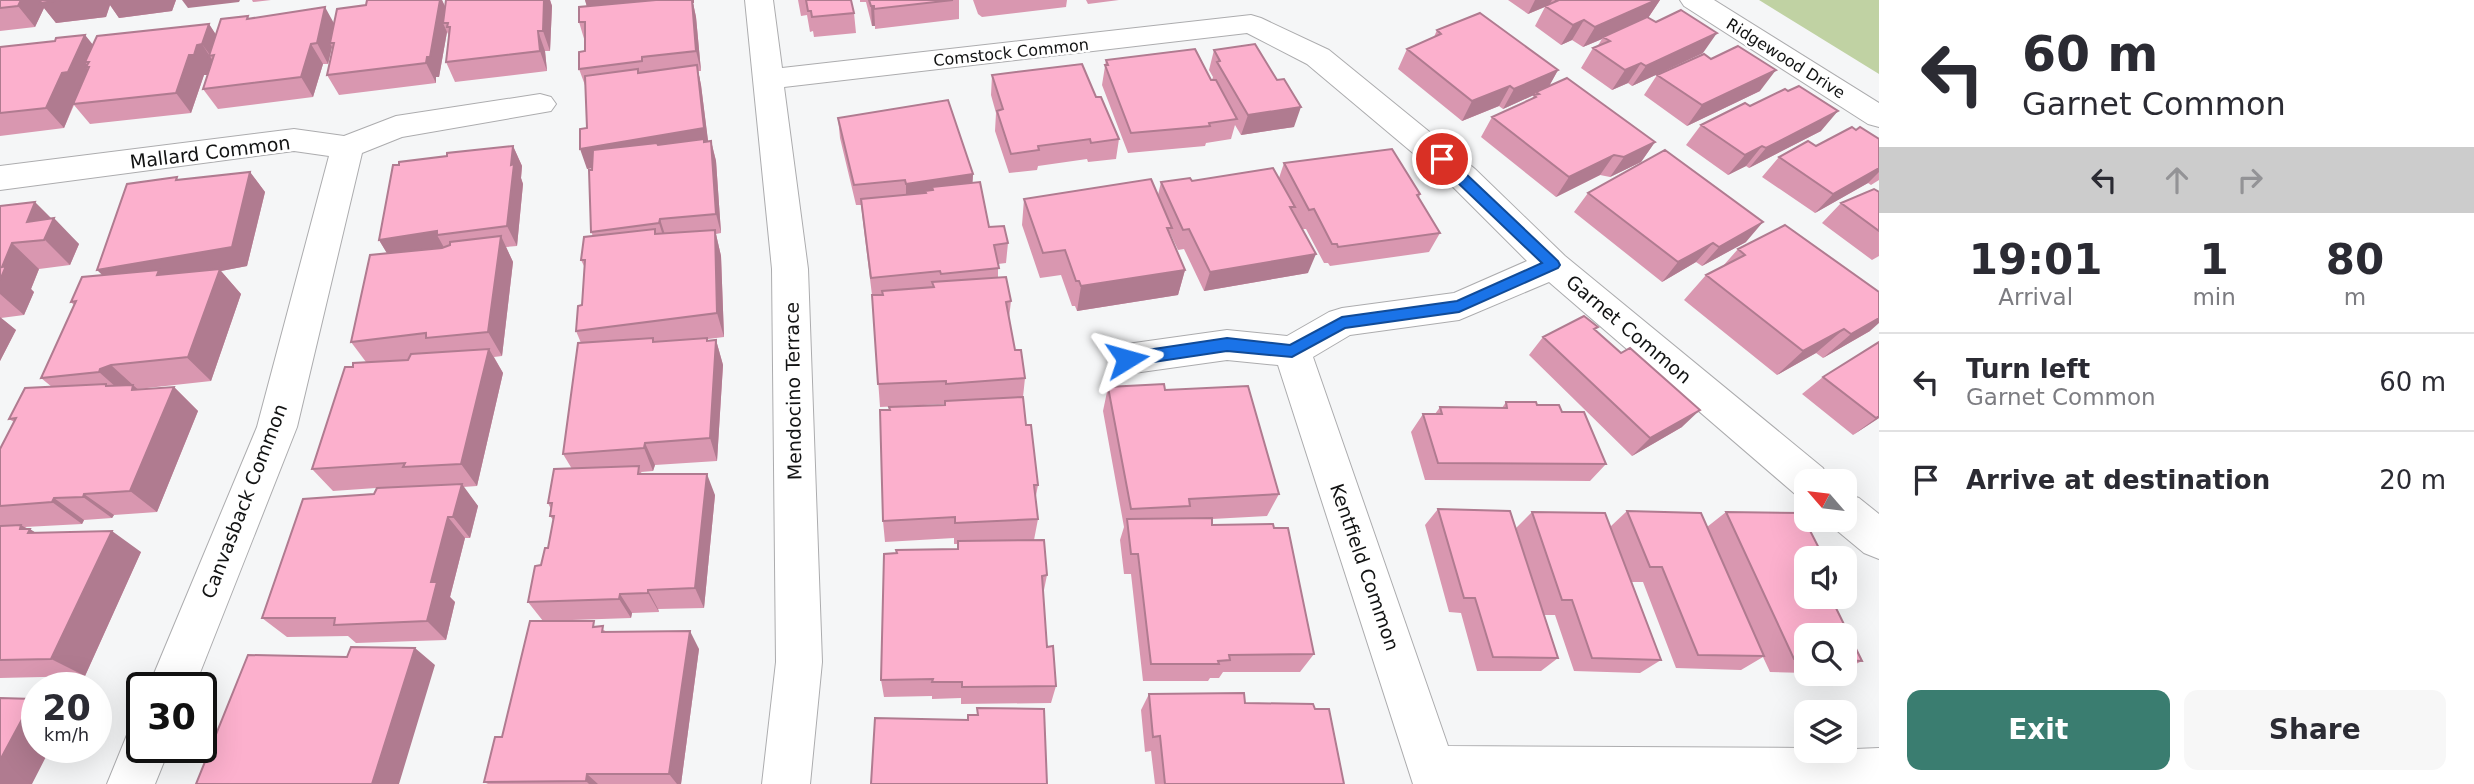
<!DOCTYPE html>
<html lang="en">
<head>
<meta charset="utf-8">
<style>
	:root { --surface:#fff; --page:#f7f7f7; --text:#2b2b33; --muted:#7c7c81; --line:#e1e1e2; --accent:#3a7d70 }
	body { margin:0; font-family:"DejaVu Sans",sans-serif; background:var(--page); color:var(--text); height:100vh; display:flex; flex-direction:column; font-size:26px; white-space:nowrap }
	* { box-sizing:border-box; margin:0 }
	p { font-size:23px; color:var(--muted) }
	.icon { flex:none; width:38px; height:38px; fill:none; stroke:currentColor; stroke-width:2; stroke-linecap:round; stroke-linejoin:round }
	.map { position:relative; flex:1; overflow:hidden }
	.details { display:flex; flex-direction:column; background:var(--surface); width:595px }
	.details>* { flex:none }
	.banner { background:#fff; color:var(--text); overflow:hidden }
	.needle { width:46px; rotate:298deg }
	.tools { position:absolute; left:1794px; top:469px; display:grid; gap:14px }
	.tools a { display:grid; place-items:center; width:63px; height:63px; border-radius:14px; background:var(--surface); box-shadow:0 7px 28px #0002; font-size:35px }
	.speed { position:absolute; left:21px; top:672px; display:flex; gap:14px; font-size:35px; font-weight:700; text-align:center }
	.speed>* { display:grid; place-content:center; width:91px; height:91px; border-radius:50%; background:var(--surface); box-shadow:0 7px 28px #0002; line-height:1 }
	.speed small { font-size:18px; font-weight:400 }
	.speed .limit { border:4px solid #111; border-radius:10px; background:#fff; color:#111 }
	.pin { position:absolute; display:grid; place-items:center; width:60px; height:60px; color:#fff; margin:-30px; border:4px solid #fff; border-radius:50%; box-shadow:0 2px 7px #0007 }
	.me { position:absolute; width:77px; margin:-38px; rotate:82deg; stroke-linejoin:round; filter:drop-shadow(0 0 5px #0008) }
	.turn { display:flex; align-items:center; gap:24px; height:147px; padding:0 28px; font-size:32px }
	.turn .icon { width:91px; height:91px; stroke-width:2.5 }
	.turn b { display:block; font-size:49px; line-height:60px }
	.lanes { display:flex; align-items:center; height:66px; padding:0 28px; background:#0003; justify-content:center; gap:35px; direction:ltr }
	.lanes .off { opacity:.35 }
	.eta { display:flex; justify-content:space-evenly; align-items:center; height:119px; text-align:center }
	.eta b { font-size:42px; font-weight:800; line-height:49px }
	.cta { display:flex; gap:14px; margin-top:auto; padding:14px 28px }
	.cta a { flex:1; height:80px; border-radius:14px; background:var(--accent); color:#fff; font-size:28px; font-weight:800; line-height:80px; text-align:center }
	.cta a+a { background:var(--page); color:var(--text) }
	ul { padding:0; list-style:none }
	li { display:flex; align-items:center; gap:21px; height:98px; padding:0 28px; border-top:2px solid var(--line) }
	li div { flex:1 }
	li b { display:block; font-size:26px }
	li em { font-style:normal }
	main { display:flex; flex:1; min-height:0 }
	.map>svg:first-child { display:block }
	.green { fill:#c0d2a3 }
	.lines { fill:none; stroke-linecap:round; stroke-linejoin:round }
	.street-casing { stroke:#acacae; stroke-width:2 }
	.street { fill:#fff; fill-rule:evenodd }
	.wall { fill:#d997b0 }
	.shaded-wall { fill:#b07b90 }
	.building { fill:#fcb0cd; stroke:#b07b90; stroke-width:2 }
	.route { fill:#1a73e8; stroke:#114b97; stroke-width:2 }
	.labels { text-anchor:middle; stroke-width:5; stroke-linejoin:round; paint-order:stroke }
	.far-street-label { font-size:16px; fill:#121313; stroke:#fff }
	.street-label { font-size:19px; fill:#121313; stroke:#fff }
</style>
</head>
<body>
<main>
<div class="map">
<svg width="1879" height="784" viewBox="0 0 1879 784">
	<rect width="100%" height="100%" fill="#f5f6f7"/>
	<!-- green -->
	<path class="green" d="M1759 0H1879V74Z"/>
	<g class="lines">
		<defs>
			<path id="street" d="M745 0H773L782 68 1251 15 1261 18 1329 50 1475 169 1565 256 1823 468 1829 481H1806V498L1795 494 1549 282 1459 320 1350 335 1313 357 1448 746 1806 748V751L1879 748V784H1413L1278 365 1227 360 1127 374 1114 370 1108 359 1114 348 1127 344 1227 330 1287 336 1329 312 1342 308 1454 293 1527 261 1451 185 1307 64 1247 33 784 87 808 269 822 662 810 784H762L776 662 772 269Z
				M1680 0H1714L1879 103V127L1868 124 1684 6Z
				M540 94 551 97 556 104 551 111 402 137 362 153 297 427 194 688H148L257 427 329 156 294 151 0 190V166L294 129 344 136 396 116Z
				M1844 493 1859 498 1879 514V559L1864 553 1829 524 1827 520H1844Z
				M142 725V747H170L155 784H107L129 730Z"/>
		</defs>
		<!-- street casing -->
		<use href="#street" class="street-casing"/>
		<!-- street -->
		<use href="#street" class="street"/>
	</g>
	<!-- wall -->
	<path class="wall" d="M0 0H176L172 11 119 18 110 5 106 17 56 23 44 8 35 27 0 31Z
		M252 0H271L253 2Z
		M442 0 445 7 446 0H550L552 6 550 51H545L547 71 455 82 446 62 449 36 447 32 439 77H436V83L339 95 327 75 333 49 332 47 328 64H323L313 97 218 109 203 89 210 70 204 75 191 113 90 124 74 105 64 128 0 136V47L55 41 85 35 93 45 209 24 216 35 249 18 334 24Z
		M585 0H694V3H693L696 17 701 71H698L701 85 708 142 711 141 716 161 721 233 716 234 721 256 724 337 708 339V341L716 340 723 365 717 461 655 465 653 471 641 472 642 474 715 495 704 608 658 609 659 612 632 613 631 618 543 621 528 602 548 548 554 521 550 516 551 509 548 503 572 469 563 454 581 343 576 331 582 305 585 268 581 260 593 236 591 232 592 168 587 169 586 88 579 69 585 51V42L579 22 587 6Z
		M798 0H851L854 13 856 33 814 37 813 31 810 32 807 15 801 16Z
		M860 0H959V19L875 29V26H872L866 2H860Z
		M973 0H1067L1066 7 982 17 978 14Z
		M1086 0H1119L1088 4Z
		M1508 0H1660L1648 18 1703 53 1632 86 1628 83 1612 90 1581 68 1593 48 1597 47 1602 39 1583 47 1572 40 1561 45 1535 26 1545 7 1528 14Z
		M1437 30 1558 70 1549 86 1655 142 1641 162 1610 177 1600 175 1556 197 1481 137 1492 117 1532 99 1534 95 1503 109 1499 106 1462 121 1398 69 1407 49 1434 37Z
		M1214 50 1294 127 1241 135 1235 125 1231 139 1206 143 1205 146 1128 153 1102 85 1106 60 1212 80 1213 77 1209 70Z
		M992 75 1096 97 1119 139 1116 159 1088 162 1087 159 1038 166 1037 170 1009 173 995 131 996 113 991 95Z
		M1657 75 1760 91 1687 126 1644 95Z
		M1750 106 1821 131 1749 168 1746 166 1728 175 1686 145 1701 125Z
		M838 118 973 174 972 183 989 227 1008 243 1006 263 998 264V277L1011 301 1009 318 1015 350 1025 378 1023 397 1026 425 1038 485 1035 501 1038 519 1034 540 1047 575 1043 595 1047 647 1056 686 1051 703 961 704V698L932 699V696L884 697 881 680 958 549V544H954V538L885 542 883 521 945 404 880 407 872 295 861 205H856L840 138Z
		M1879 139V180L1871 185 1868 183 1815 213 1762 177 1779 157 1816 146Z
		M513 146 522 166 521 178 523 184 517 246 506 247 513 262 502 356 494 357 503 373 477 486 463 487 478 506 470 538H465L450 597 455 602 446 640 356 643 348 636 287 637 262 618 374 494 376 488 333 491 312 469 353 367 366 362 351 342 387 253 379 240 399 165 447 156Z
		M1284 163 1420 194 1419 198 1440 233 1429 252 1330 266 1328 263H1324L1306 229H1302L1308 273 1204 291 1184 249 1178 250 1170 233V235L1185 270 1178 295 1077 311 1075 306H1072L1061 275 1040 278 1022 225 1024 199 1158 195 1161 182 1279 178Z
		M250 172 265 192 247 266 221 271 241 294 211 381 138 389 174 387 198 411 157 512 114 515 112 518 84 520 82 524 25 527 36 533 141 552 85 676 0 678V449L14 422 9 419 52 387 41 378 74 305 71 302 102 275 179 180Z
		M1879 192V256L1872 260 1822 223 1841 203Z
		M1588 193 1746 242 1702 266 1696 262 1662 282 1574 212Z
		M0 206 52 219 79 244 70 265 39 269 31 289 34 292 24 315 1 318 16 330 0 361Z
		M1738 249 1870 331 1823 358 1816 353 1777 375 1684 300 1706 275 1723 266Z
		M1598 327 1595 330 1621 353 1682 427 1632 456 1529 355 1543 337Z
		M1879 342V418L1853 435 1802 394 1823 377Z
		M1108 387 1165 390 1279 494 1267 516 1212 519V525L1314 654 1300 672H1223L1219 678H1210L1208 681H1143L1131 574H1124L1120 540 1124 527 1103 411Z
		M1506 402 1537 405 1562 412 1606 464 1590 481 1425 480 1411 432 1423 414H1435L1440 407 1502 408Z
		M1438 509 1558 658 1541 671H1477L1461 613 1449 612 1425 525Z
		M1627 511 1707 527 1726 512 1846 602 1836 608 1862 661 1844 670V635H1806V673L1770 672 1763 657 1741 670 1676 668 1643 582H1631L1661 660 1640 673 1574 671 1555 615H1544L1516 528 1532 512 1610 527Z
		M597 626 607 632 699 649 681 784H488L484 782 502 737Z
		M1149 694 1245 703 1344 784H1155L1151 751 1145 752 1141 710Z"/>
	<!-- shaded-wall -->
	<path class="shaded-wall" d="M21 0H176L172 11 119 18 110 5 106 17 56 23 44 8 35 27 18 6Z
		M182 0H240L239 2 188 8Z
		M440 0H442L450 17 448 23H443L447 32 439 77H436V83L426 63Z
		M544 0H550L552 6 550 51 543 31Z
		M585 0H694V3H693L696 17 701 71 696 51 590 18Z
		M1535 0H1552L1549 5 1528 14Z
		M1656 0H1660L1648 18 1603 37 1602 39 1583 47 1595 27Z
		M871 6H874L875 26H872Z
		M325 7 336 27 330 43 332 47 328 64 317 43Z
		M1584 20 1572 40 1561 45 1573 25Z
		M209 24 222 44 214 55H210L202 44Z
		M538 31 545 51 547 71 540 51Z
		M1717 33 1703 53 1632 86 1646 66Z
		M85 35 101 55 89 62H85L89 67H86L92 75 78 93 64 128 46 108 62 73Z
		M202 44 215 64 208 75H204L191 113 176 93 189 55 197 45Z
		M311 44 323 64 313 97 301 77Z
		M1641 63 1628 83 1612 90 1625 70Z
		M697 65 701 85 709 148 587 169 580 149Z
		M1558 70 1547 90 1536 92 1534 95 1503 109 1514 89Z
		M1776 70 1760 91 1687 126 1702 105Z
		M1510 86 1499 106 1462 121 1472 101Z
		M1301 107 1294 127 1241 135 1248 115Z
		M1838 111 1821 131 1749 168 1766 148Z
		M711 141 716 161 721 233 716 214Z
		M1655 142 1641 162 1610 177 1624 157Z
		M513 146 522 166 521 178 523 184 517 246 507 226Z
		M1762 146 1746 166 1728 175 1745 155Z
		M1614 155 1600 175 1556 197 1569 177Z
		M1879 168V172L1868 183 1815 213 1833 194Z
		M250 172 265 192 247 266 221 271 241 294 211 381 97 270Z
		M973 174 972 194 933 190 932 187V200L925 191V201L906 204V184Z
		M35 202 53 220 54 218 79 244 70 265 27 222Z
		M660 219 666 238 665 242 659 223Z
		M1763 222 1746 242 1702 266 1719 247Z
		M715 230 721 256 724 337 717 313Z
		M437 231V235L446 251 391 260 379 240Z
		M501 236 513 262 502 356 488 332Z
		M12 243 39 269 31 289 34 292 24 315 0 294V280L2 267Z
		M1713 243 1696 262 1662 282 1678 262Z
		M1316 254 1308 273 1204 291 1210 272Z
		M1185 270 1178 295 1077 311 1081 286Z
		M0 317 16 330 0 361Z
		M1879 318V323L1870 331 1823 358 1851 334Z
		M1844 329 1816 353 1777 375 1803 351Z
		M707 338 714 361 716 340 723 365 717 461 710 438Z
		M489 349 503 373 477 486 461 464Z
		M111 365 133 385 159 408 126 396 99 372 100 369Z
		M174 387 198 411 157 512 130 491Z
		M1700 410 1682 427 1632 456 1650 438Z
		M1879 416V418L1853 435Z
		M645 443 655 465 653 471 644 448Z
		M707 474 715 495 704 608 695 588Z
		M462 484 478 506 470 538 453 517Z
		M84 494 114 515 112 518 83 497Z
		M54 498 84 520 82 524 52 502Z
		M448 517 465 538 450 597 455 602 446 640 427 621 431 582Z
		M21 525 29 530 30 529 62 550 20 529Z
		M112 531 141 552 85 676 51 659Z
		M648 590 658 609 659 612 648 593Z
		M620 594 632 613 631 618 619 599Z
		M690 631 699 649 681 784H677L669 774Z
		M415 648 435 665 399 784H372Z
		M33 699 37 701V747H51L32 784H0V760Z
		M587 774 598 784H589L586 781Z"/>
	<!-- building -->
	<path class="building" d="M0 0H21L18 6 0 8Z
		M41 0H61L40 3Z
		M367 0H440L430 57H427L426 63 327 75 334 43H330L337 9 366 5Z
		M446 0H544L543 31H538L540 51 446 62 450 27H447L448 23H443Z
		M656 0H692L696 51 642 57V61L579 69V52L585 51V22H579V7Z
		M806 0H851L854 13 812 17 811 11H808Z
		M869 0H953L874 9V6H871Z
		M1555 0H1656L1595 27 1584 20 1573 25 1545 6 1557 1Z
		M325 7 317 43 311 44 301 77 203 89 214 55 209 56 221 19 248 16 247 19Z
		M1681 10 1717 33 1646 66 1641 63 1625 70 1593 48 1610 41 1603 37 1647 17 1656 22Z
		M1480 13 1558 70 1514 89 1510 86 1472 101 1407 49 1441 34 1437 30Z
		M209 24 202 44 197 45 194 55H189L176 93 73 104 89 67H86L89 62H85L97 36Z
		M85 35 68 72 62 73 46 108 0 113V47L55 41 56 38Z
		M1255 44 1277 80 1284 79 1301 107 1248 115 1217 62 1220 61 1214 50Z
		M1738 46 1776 70 1702 105 1657 75 1704 54 1711 59Z
		M1195 49 1211 80H1216L1237 119 1209 123 1210 126 1131 133 1105 65H1108L1106 60Z
		M1082 64 1096 97H1101L1119 139 1091 143 1090 139 1038 146 1039 150 1011 154 997 111 1003 109 992 75Z
		M697 65 704 128 580 149V129L587 128 585 76 638 69V73Z
		M1567 78 1655 142 1624 157 1614 155 1569 177 1492 117 1536 97 1534 95 1539 94 1536 92Z
		M1799 86 1838 111 1766 148 1762 146 1745 155 1701 125 1745 103 1750 106 1785 89 1788 91Z
		M948 100 973 174 906 184 905 180 854 185 838 118Z
		M1852 127 1856 130 1860 127 1879 139V168L1833 194 1779 157 1808 141 1816 146Z
		M704 139V142L711 141 716 214 660 219 659 223 591 232 589 170H592L593 150 657 143 658 145Z
		M513 146 511 165 514 164 507 226 437 235V231L379 240 393 165H399V162L447 156V153Z
		M1392 149 1420 194 1417 195 1440 233 1338 247 1337 244H1332L1314 209 1309 210 1284 163Z
		M1665 150 1763 222 1719 247 1713 243 1678 262 1588 193Z
		M1273 168 1295 207H1290L1316 254 1210 272 1189 229 1183 230 1161 182 1190 178 1192 181Z
		M250 172 232 247 97 270 127 184 177 177 176 180Z
		M1151 179 1172 228H1167L1185 270 1081 286 1079 281H1076L1065 250 1043 253 1024 199Z
		M980 182 989 227 1004 226 1008 243 994 245 999 268 941 274 940 271 871 278 861 199 926 193 925 191 933 190 932 187Z
		M1874 189 1879 192V231L1841 203Z
		M35 202 27 222 54 218 44 240 12 243 2 267 6 266 0 280V206Z
		M1785 225 1879 292V318L1851 334 1844 329 1803 351 1706 275 1745 255 1738 249Z
		M655 229V234L715 230 717 313 576 331 578 306 582 305 585 260H581L584 237Z
		M501 236 488 332 426 338V333L351 342 370 255 442 248 450 245V242Z
		M220 269 188 357 111 365 100 369 99 372 41 378 76 301 71 302 82 277 159 270 157 275Z
		M1006 277 1011 301 1006 302 1015 350H1021L1025 378 946 384V381L878 384 872 295H883L882 291 934 287 932 282Z
		M1584 316 1598 327 1594 329 1621 353 1630 348 1700 410 1650 438 1543 337Z
		M653 338V342L707 338V341L716 340 710 438 645 443 644 448 563 454 578 343Z
		M1879 342V416L1876 418 1823 377Z
		M489 349 461 464 403 467 405 463 312 469 345 367H353V363L408 360 411 354Z
		M106 384V386L133 385 132 390 174 387 130 491 84 494 83 497 54 498 52 502 0 506V449L16 418 9 419 25 388Z
		M1164 384 1165 390 1248 386 1279 494 1189 499 1190 506 1131 509 1108 387Z
		M1023 397 1026 425H1031L1038 485H1034L1038 519 955 523V517L883 521 880 410H890L889 407 945 405V401Z
		M1506 402H1536L1537 405H1559L1562 412H1584L1606 464 1438 463 1423 414H1442L1440 407 1507 408Z
		M639 466 638 474H707L695 588 648 590V593L620 594 619 599 528 602 535 566 541 565 545 548H548L554 516H550L552 503H548L554 469Z
		M462 484 453 517H448L431 582H437L427 621 334 625 335 618H262L303 499 374 494 377 488Z
		M1438 509 1510 511 1558 658 1493 657 1475 598H1464Z
		M1627 511 1701 513 1764 656 1698 655 1662 567H1650Z
		M1532 512 1605 513 1661 660 1592 658 1572 600H1562Z
		M1726 512 1801 513 1824 558H1806V597H1843L1846 602H1833L1862 661 1844 660V635H1806V659H1794Z
		M1212 518V525L1273 524 1274 528H1288L1314 654 1229 655 1230 660 1218 661 1219 664H1151L1138 554H1131L1127 519Z
		M21 525 20 529H30L28 533 112 531 51 659 0 660V526Z
		M1044 540 1047 575 1042 576 1047 647 1053 646 1056 686 962 687V682H932L933 679 881 680 884 554 897 553 896 550 958 549V541Z
		M530 621H594L593 627 603 626 602 632 690 631 669 774H587L586 781 484 782 495 737H502Z
		M351 647 415 648 372 784H196L248 655 347 657Z
		M1244 693 1245 703 1313 704 1315 709H1329L1344 784H1165L1160 736 1153 737 1149 694Z
		M0 698 33 699 0 760Z
		M977 708 1044 709 1047 784H871L875 718 968 720V715H978Z"/>
	<!-- route -->
	<path class="route" d="M1442 155 1447 156 1558 261 1560 265 1558 268 1459 312 1345 328 1292 357 1227 351 1127 366 1122 364 1120 359 1122 355 1127 353 1227 338 1290 345 1342 317 1457 301 1542 263 1437 163 1435 159Z"/>
	<g class="labels">
		<!-- far-street labels -->
		<g class="far-street-label">
			<text transform="translate(1011 52) rotate(-6)" y="6">Comstock Common</text>
			<text transform="translate(1786 58) rotate(32)" y="6">Ridgewood Drive</text>
		</g>
		<!-- street labels -->
		<g class="street-label">
			<text transform="translate(210 152) rotate(-7)" y="7">Mallard Common</text>
			<text transform="translate(1629 329) rotate(40)" y="7">Garnet Common</text>
			<text transform="translate(793 391) rotate(-91)" y="7">Mendocino Terrace</text>
			<text transform="translate(244 501) rotate(-69)" y="7">Canvasback Common</text>
			<text transform="translate(1365 567) rotate(71)" y="7">Kentfield Common</text>
		</g>
	</g>
</svg>
<div class="tools">
<a><svg class="needle" viewBox="-14 -14 28 28"><path d="M0-13l5 13h-10z" fill="#e53935"/><path d="M0 13l5-13h-10z" fill="#7c7c81"/></svg></a>
<a><svg class="icon" aria-label="sound" viewBox="0 0 24 24"><path d="M4 9h4l5-4v14l-5-4H4zM17 9q2 3 0 6"/></svg></a>
<a><svg class="icon" aria-label="search" viewBox="0 0 24 24"><circle cx="10" cy="10" r="6"/><path d="M15 15l6 6"/></svg></a>
<a><svg class="icon" aria-label="layers" viewBox="0 0 24 24"><path d="M12 4l9 5-9 5-9-5zM3 14l9 5 9-5"/></svg></a>
</div>
<div class="speed"><div>20<small>km/h</small></div><div class="limit">30</div></div>
<div class="pin" style="left:1442px;top:159px;background:#d93025"><svg class="icon" aria-label="arrive" viewBox="0 0 24 24"><path d="M6 21V4h12l-3 4 3 4H6"/></svg></div>
<svg class="me" style="left:1127px;top:359px" viewBox="-20 -20 40 40"><path d="M0-17L14 15 0 8-14 15z" fill="#1a73e8" stroke="#fff" stroke-width="4"/></svg>
</div>
<section class="details">
<div class="banner">
<div class="turn"><svg class="icon" aria-label="left" viewBox="0 0 24 24"><path d="M17 20v-9H6M10 6l-5 5 5 5"/></svg><div><b>60 m</b>Garnet Common</div></div>
<div class="lanes"><svg class="icon" aria-label="left" viewBox="0 0 24 24"><path d="M17 20v-9H6M10 6l-5 5 5 5"/></svg><svg class="icon off" aria-label="ahead" viewBox="0 0 24 24"><path d="M12 20V5M6 11l6-6 6 6"/></svg><svg class="icon off" aria-label="right" viewBox="0 0 24 24"><path d="M7 20v-9h11M14 6l5 5-5 5"/></svg></div>
</div>
<div class="eta">
<div><b>19:01</b><p>Arrival</p></div>
<div><b>1</b><p>min</p></div>
<div><b>80</b><p>m</p></div>
</div>
<ul>
<li><svg class="icon" aria-label="left" viewBox="0 0 24 24"><path d="M17 20v-9H6M10 6l-5 5 5 5"/></svg><div><b>Turn left</b><p>Garnet Common</p></div><em>60 m</em></li>
<li><svg class="icon" aria-label="arrive" viewBox="0 0 24 24"><path d="M6 21V4h12l-3 4 3 4H6"/></svg><div><b>Arrive at destination</b></div><em>20 m</em></li>
</ul>
<div class="cta"><a>Exit</a><a>Share</a></div>
</section>
</main>
</body>
</html>
